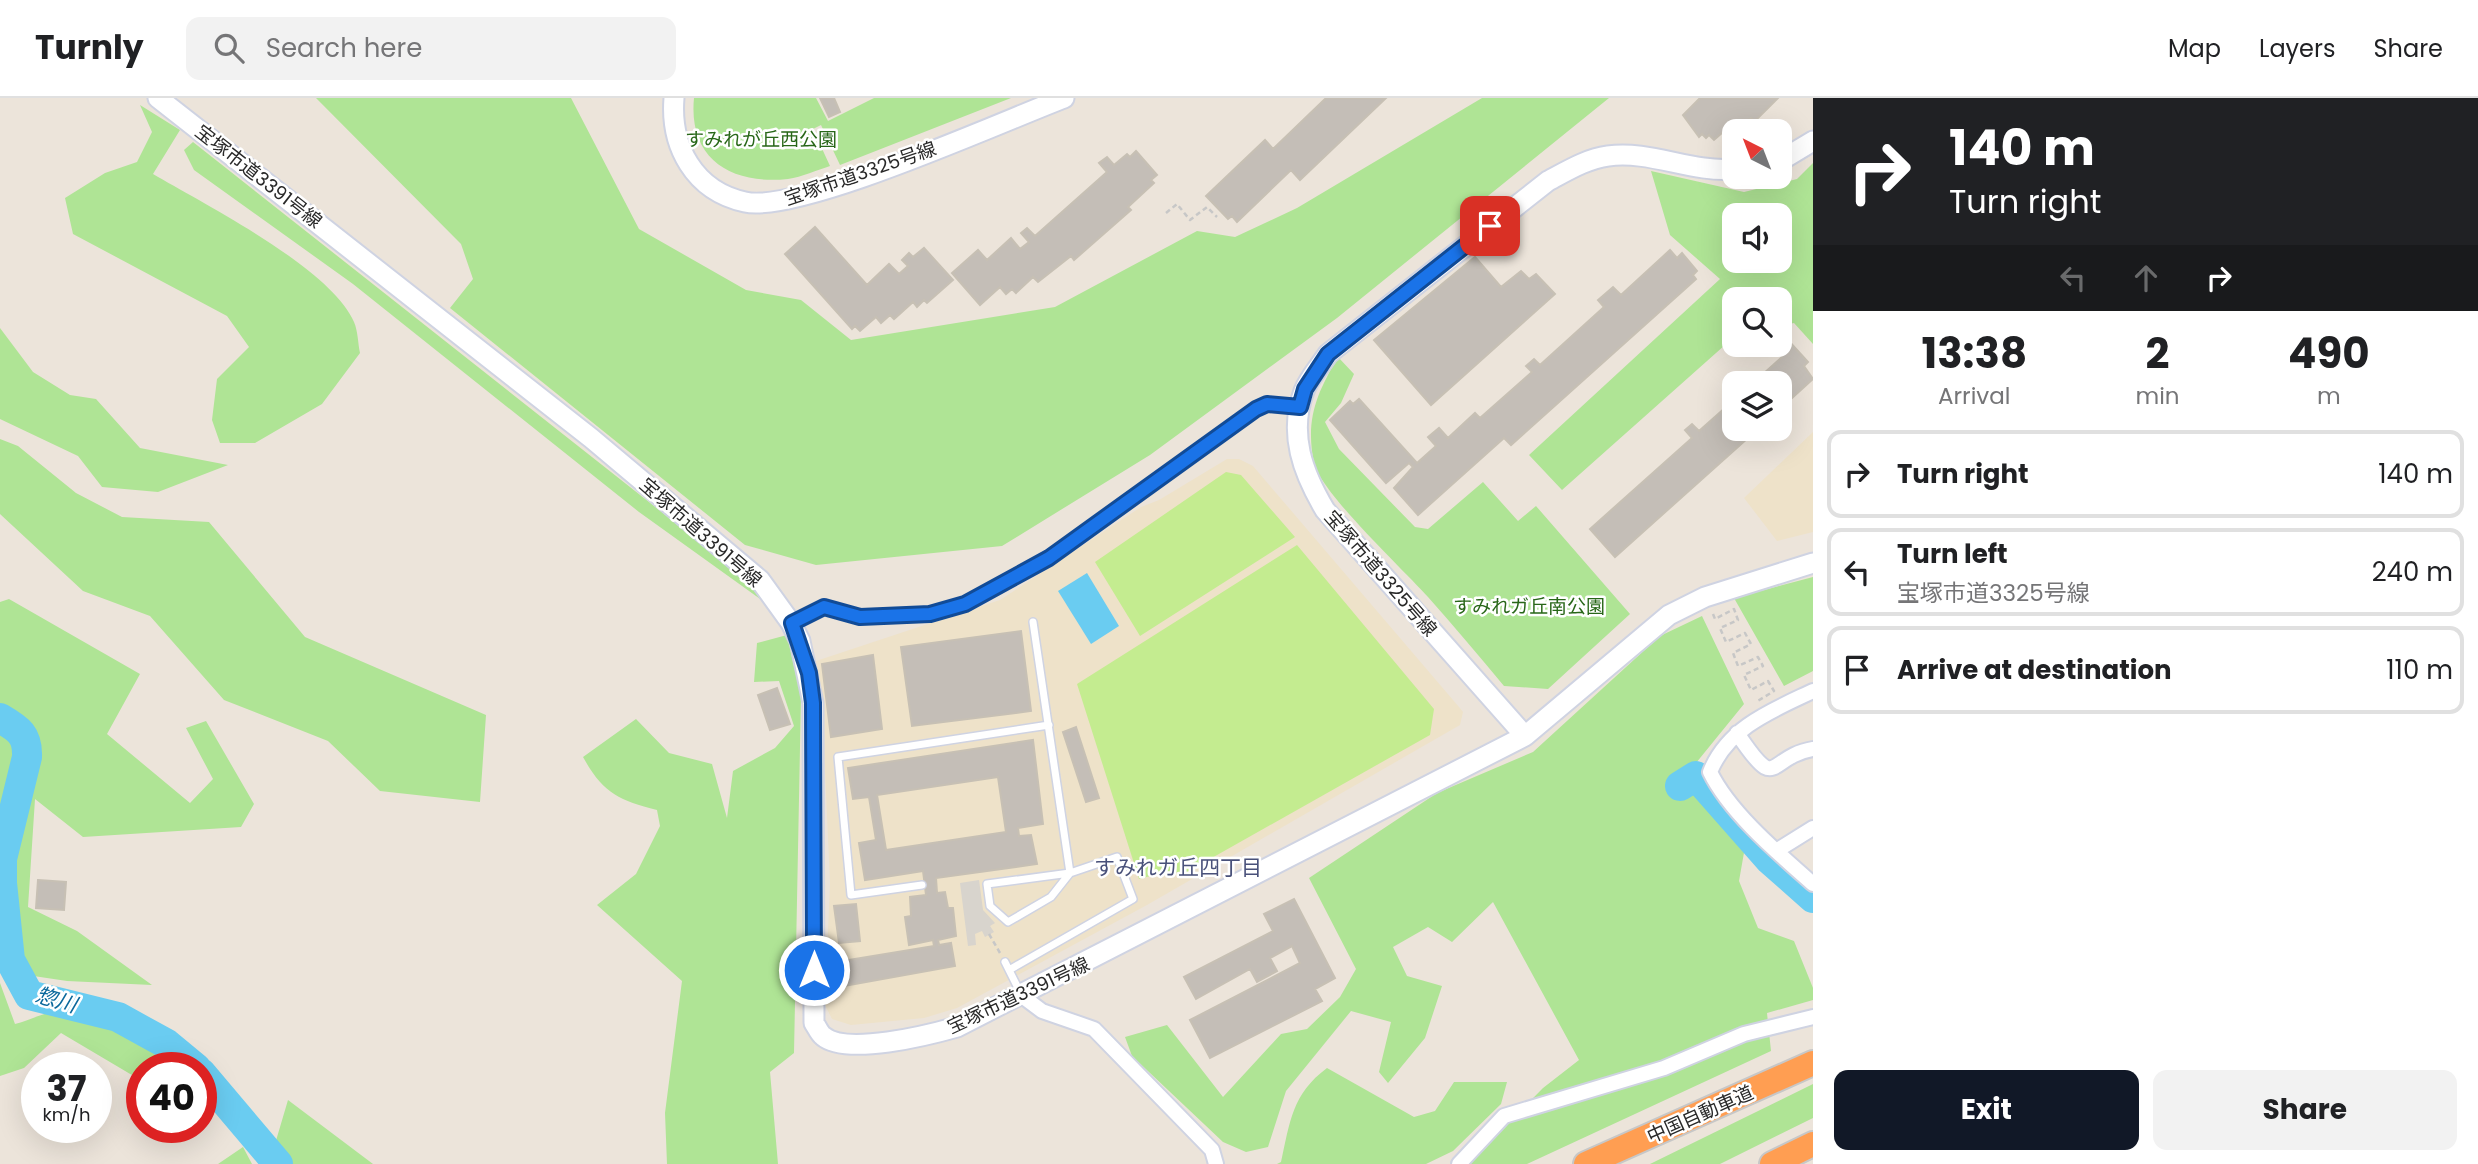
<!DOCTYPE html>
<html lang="en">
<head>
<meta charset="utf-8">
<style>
	:root { --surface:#fff; --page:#f2f2f2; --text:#202124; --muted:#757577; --line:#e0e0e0; --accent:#111827 }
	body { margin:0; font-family:Poppins,"Noto Sans JP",sans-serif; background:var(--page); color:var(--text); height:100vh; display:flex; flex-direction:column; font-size:26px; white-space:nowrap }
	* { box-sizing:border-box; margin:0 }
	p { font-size:23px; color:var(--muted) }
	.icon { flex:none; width:38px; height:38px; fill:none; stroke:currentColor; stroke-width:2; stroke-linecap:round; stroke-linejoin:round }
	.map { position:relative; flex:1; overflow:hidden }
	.side { display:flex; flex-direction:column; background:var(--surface); width:665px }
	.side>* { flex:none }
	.banner { background:#202124; color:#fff; overflow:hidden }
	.needle { width:46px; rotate:318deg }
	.controls { position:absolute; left:1722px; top:21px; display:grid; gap:14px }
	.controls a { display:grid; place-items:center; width:70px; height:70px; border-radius:14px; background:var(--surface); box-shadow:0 7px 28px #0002; font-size:35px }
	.speed { position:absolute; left:21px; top:954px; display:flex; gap:14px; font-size:35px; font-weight:700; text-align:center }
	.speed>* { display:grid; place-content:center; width:91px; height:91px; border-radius:50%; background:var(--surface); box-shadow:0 7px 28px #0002; line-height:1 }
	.speed small { font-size:18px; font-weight:400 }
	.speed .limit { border:10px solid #d22; background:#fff; color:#111 }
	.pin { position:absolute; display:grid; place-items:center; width:60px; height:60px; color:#fff; margin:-30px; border-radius:14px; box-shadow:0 4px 10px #0006 }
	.me { position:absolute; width:77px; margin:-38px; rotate:0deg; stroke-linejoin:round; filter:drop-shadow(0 0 5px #0008) }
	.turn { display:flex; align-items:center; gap:24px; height:147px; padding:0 21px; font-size:32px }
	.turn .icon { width:91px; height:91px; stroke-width:2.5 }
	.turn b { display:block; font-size:49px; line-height:60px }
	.lanes { display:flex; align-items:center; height:66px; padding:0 21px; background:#0003; justify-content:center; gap:35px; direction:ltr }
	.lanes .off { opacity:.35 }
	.eta { display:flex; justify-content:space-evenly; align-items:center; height:119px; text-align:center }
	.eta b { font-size:42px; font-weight:700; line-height:49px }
	.action { display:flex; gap:14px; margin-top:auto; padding:14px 21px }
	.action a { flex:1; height:80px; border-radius:14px; background:var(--accent); color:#fff; font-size:28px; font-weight:700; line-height:80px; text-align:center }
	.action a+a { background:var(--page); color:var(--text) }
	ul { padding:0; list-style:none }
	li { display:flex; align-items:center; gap:21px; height:88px; margin:0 14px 10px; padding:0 7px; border:4px solid var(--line); border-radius:14px }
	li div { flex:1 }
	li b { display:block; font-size:26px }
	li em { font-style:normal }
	header { display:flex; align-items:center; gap:42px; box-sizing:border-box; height:98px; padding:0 35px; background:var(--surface); border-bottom:2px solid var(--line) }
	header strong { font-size:33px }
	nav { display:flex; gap:38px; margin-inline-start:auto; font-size:24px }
	.search { width:490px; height:63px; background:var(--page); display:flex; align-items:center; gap:18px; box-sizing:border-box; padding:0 24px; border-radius:14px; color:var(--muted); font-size:26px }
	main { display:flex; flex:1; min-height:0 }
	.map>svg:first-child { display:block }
	.education { fill:#eee2c9 }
	.green { fill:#afe495; fill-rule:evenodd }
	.pitch { fill:#c4ec90 }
	.plaza { fill:#d8d4cd }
	.water { fill:#6accf1 }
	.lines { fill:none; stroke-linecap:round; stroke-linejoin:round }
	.river { stroke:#6accf1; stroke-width:30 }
	.building { fill:#c4beb7; stroke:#c7c0b4; stroke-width:2; fill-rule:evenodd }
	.lane-casing { stroke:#cfd3e2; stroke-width:10 }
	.street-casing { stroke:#cfd3e2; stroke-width:18 }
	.secondary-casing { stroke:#cfd3e2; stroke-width:23 }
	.highway-casing { stroke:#c7c7c7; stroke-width:28 }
	.path { stroke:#c7c7c7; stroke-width:2.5; stroke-dasharray:5 3.5; stroke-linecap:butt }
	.lane { stroke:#fff; stroke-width:7 }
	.street { stroke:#fff; stroke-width:14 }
	.secondary { stroke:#fff; stroke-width:19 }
	.highway { stroke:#ff9e52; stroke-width:24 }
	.route-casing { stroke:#114b97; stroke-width:18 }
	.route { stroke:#1a73e8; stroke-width:12 }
	.labels { text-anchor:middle; stroke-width:5; stroke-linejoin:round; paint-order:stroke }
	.park-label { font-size:19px; fill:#286718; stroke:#fff }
	.street-label { font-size:19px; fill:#292929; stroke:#fff }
	.neighbourhood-label { font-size:21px; fill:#49517a; stroke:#fff }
	.water-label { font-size:21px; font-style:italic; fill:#0a689c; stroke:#fff }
</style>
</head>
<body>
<header>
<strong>Turnly</strong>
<div class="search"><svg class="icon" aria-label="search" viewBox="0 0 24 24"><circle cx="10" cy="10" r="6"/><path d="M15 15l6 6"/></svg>Search here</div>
<nav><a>Map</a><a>Layers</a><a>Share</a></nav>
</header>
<main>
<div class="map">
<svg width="1813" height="1066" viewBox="0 0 1813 1066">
	<rect width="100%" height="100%" fill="#ece4da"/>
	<!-- education -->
	<path class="education" d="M1813 334V434L1777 443 1744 400Z
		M1227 361H1239L1253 368 1459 609 1463 614 1460 627 1147 807 957 910 924 920 851 927 832 921 825 907 830 785 825 672 816 563 1000 502 1141 409 1159 402Z"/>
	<!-- green -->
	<path class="green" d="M316 0H571L639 131 746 192 801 202 851 242 1055 209 1197 133 1235 139 1297 110 1482 0H1609L1337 220 1150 357 1002 448 816 467 745 447 450 210 473 181 461 146Z
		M694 0H816L828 23 874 0H1011L840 67 821 27 813 31 830 68C817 72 802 79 788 81 731 87 688 61 694 0Z
		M140 7 180 32 153 76C204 106 331 170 354 224 358 233 358 246 360 255L322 306 255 345H220L212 322 217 281 249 249 227 218 73 136 65 100 105 75 137 64 152 34Z
		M193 44 744 479 770 508 639 414 353 186 194 72 184 52Z
		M1813 65V246L1794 225 1780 228V201H1734V239L1562 392 1529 357 1720 181 1670 137 1651 73 1744 94 1797 81ZM1734 117H1780V163H1734Z
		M0 230 33 274 70 297 96 301 140 350 228 367 158 394 102 389 78 358 0 321Z
		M1338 259 1354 276 1341 305 1325 324 1339 351 1415 429 1428 431 1483 384 1518 423 1536 408 1630 516 1548 591 1504 588C1479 558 1454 528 1428 499 1404 472 1321 395 1314 365 1305 321 1317 295 1338 259Z
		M0 341 18 348 76 395 122 419 209 424 305 539 486 617 480 704 380 693 328 643 224 602 150 518 83 493 0 416Z
		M1813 479V573L1784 588 1734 500Z
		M9 501 140 576 107 636 190 705 213 681 186 630 206 623 254 706 241 729 83 739 35 701 28 809 77 833 152 887 67 883 0 873V504Z
		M1702 518 1744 606 1696 665 1701 697 1745 749 1739 783 1758 830 1794 843 1813 890V902L1767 915 1771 953 1527 1066H1468L1543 990 1579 962 1493 804 1452 844 1428 829 1393 849 1407 878 1442 888 1425 940 1388 985 1379 974 1391 924 1351 913 1286 993 1268 1049 1246 1054 1223 1044 1132 958 1125 939 1167 927 1223 999 1281 936 1307 931 1340 899 1356 871 1309 780 1437 695 1533 654 1660 538Z
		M787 537 801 599 794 955 770 974 778 1066H667L665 1015 682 883 597 807 636 776 660 728 657 712C618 702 603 695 583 659L636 621 669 655 712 666 727 720 733 673 775 650 794 628 779 583 754 584 757 545Z
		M0 885 15 926C28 923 44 914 57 914 90 914 154 947 176 969L142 970V983L61 935 24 970 0 978Z
		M1327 970 1414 1019 1435 1013 1454 984H1507L1501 1006 1453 1053 1426 1066H1277L1281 1064C1290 1024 1292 996 1327 970Z
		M1813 986V1020L1720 1066H1650Z
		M201 996 214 1016 201 1029Z
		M288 1002 373 1066H292L275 1046Z
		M243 1049 252 1066H218Z"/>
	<!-- pitch -->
	<path class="pitch" d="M1226 374 1241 377 1295 439 1140 538 1095 464Z
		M1297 447 1434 611 1430 637 1187 774 1162 775 1139 781 1077 586Z"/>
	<!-- plaza -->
	<path class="plaza" d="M979 782 983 812 995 825 990 828 994 834 985 839 982 833 975 836 976 847 968 848 960 785Z"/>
	<!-- water -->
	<path class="water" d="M1087 475 1119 528 1091 546 1058 493Z"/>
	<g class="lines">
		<!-- river -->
		<path class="river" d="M0 620C19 631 28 637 27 659L2 761V785L10 862 29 897 118 919 167 946 196 970
			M1680 688 1696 678 1770 762 1813 800
			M201 975 278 1066"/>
	</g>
	<!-- building -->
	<path class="building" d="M820 0H834L840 14 829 19Z
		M1326 0H1386L1300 82 1291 72 1237 124 1232 118 1228 121 1206 98 1265 42 1273 51Z
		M1700 0H1778L1755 23 1751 20 1729 40 1723 34 1714 42 1709 37 1706 40 1702 36 1699 39 1683 17Z
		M1136 53 1157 77 1151 82 1154 85 1128 109 1131 112 1074 162 1071 158 1038 184 1033 179 1016 195 1012 191 1006 196 1000 189 980 207 952 175 978 152 987 162 1011 140 1020 151 1029 144 1021 135 1027 130 1035 138 1107 74 1099 65 1107 59 1114 67 1127 56 1130 59Z
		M815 129 867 187 889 166 899 176 908 168 902 162 909 155 913 159 924 150 953 182 927 205 924 202 917 209 913 204 894 221 890 217 881 225 876 219 860 233 855 228 852 231 785 156Z
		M1670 152 1677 160 1682 155 1697 173 1693 177 1696 181 1511 347 1504 340 1418 417 1394 390 1413 369 1409 365 1386 385 1330 322 1350 303 1353 306 1359 301 1417 365 1436 348 1428 339 1439 330 1448 340 1475 315 1480 320 1532 274 1526 268 1534 261 1540 267 1604 209 1598 202 1613 189 1621 197Z
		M1475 159 1501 189 1521 173 1529 181 1536 176 1555 196 1431 307 1374 242Z
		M1787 241 1808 264 1804 268 1813 281 1780 311V285H1753L1782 259 1776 251Z
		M1734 302V331H1758L1615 459 1590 431 1692 340 1685 332 1692 326 1699 333Z
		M1021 533 1031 613 912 628 901 549Z
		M873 557 882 631 831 639 822 566Z
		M777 590 790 626 770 632 758 597Z
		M1076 629 1099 700 1086 704 1063 634Z
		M1033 642 1043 726 1018 730 1019 738 1031 737 1037 766 936 780 937 795 945 794 948 810H953L956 838 938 842 939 847 951 845 955 868 838 889 836 864 934 848 933 842 909 847 905 819 911 818 910 799 926 797 923 773 865 782 859 745 876 742 869 699 853 701 848 670ZM998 679 1006 734 886 752 877 697Z
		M38 782 66 784 64 812 36 810Z
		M1294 801 1335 880 1315 891 1322 903 1210 960 1190 922 1300 865 1292 848 1270 860 1277 873 1257 884 1250 871 1196 901 1184 879 1273 833 1264 816Z
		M856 806 860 843 839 845 834 808Z"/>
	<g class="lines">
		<defs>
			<path id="lane" d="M791 525 824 508 860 519 930 516 965 507 1049 460 1256 311 1267 306 1299 309
				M922 787 851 797 838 659 1049 627
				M1005 864 1020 894
				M1009 872 1133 801 1117 759 1070 775 1051 799 1008 824 990 808 987 786 1070 775 1033 524"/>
			<path id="street" d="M1813 593C1773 612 1728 629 1710 674 1730 715 1779 756 1813 786
				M1737 635C1779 698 1766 659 1813 651
				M1776 753 1813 730
				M1022 898 1042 913 1094 931 1212 1052 1216 1066
				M1459 1066 1504 1018 1664 970 1744 936 1813 919"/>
			<path id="secondary" d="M158 0 591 340 760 482 791 525 800 543 813 605 814 925C817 929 819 935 823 938 846 958 929 937 957 929L1525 638
				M674 0C670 48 694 93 745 104 798 116 1003 23 1064 0
				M1780 63 1813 43
				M1734 71C1692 75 1650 52 1608 58 1586 61 1567 73 1548 83L1328 256C1320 268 1309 280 1304 293 1288 336 1303 375 1325 412L1525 638 1669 517 1705 499 1813 465"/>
			<path id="highway" d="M1586 1066 1813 965
				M1772 1066 1813 1046"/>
		</defs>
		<!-- lane casing -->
		<use href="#lane" class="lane-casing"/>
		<!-- street casing -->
		<use href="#street" class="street-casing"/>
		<!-- secondary casing -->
		<use href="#secondary" class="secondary-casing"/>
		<!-- highway casing -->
		<use href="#highway" class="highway-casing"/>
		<!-- path -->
		<path class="path" d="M1166 115 1177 106 1190 122 1207 109 1217 119
			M1713 516 1715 521 1734 511 1738 522 1720 530 1726 544 1745 535 1751 546 1733 555 1738 568 1758 559 1763 568 1744 577 1751 592 1768 583 1774 593 1756 604
			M989 836 1000 855"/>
		<!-- lane -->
		<use href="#lane" class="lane"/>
		<!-- street -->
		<use href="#street" class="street"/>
		<!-- secondary -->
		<use href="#secondary" class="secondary"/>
		<!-- highway -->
		<use href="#highway" class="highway"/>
	</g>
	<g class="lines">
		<defs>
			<path id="route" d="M814 872 813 605 809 575 792 525 824 509 860 519 930 516 965 506 1049 460 1256 311 1267 306 1300 309 1305 291 1328 256 1490 128"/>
		</defs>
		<!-- route casing -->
		<use href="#route" class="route-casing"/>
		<!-- route -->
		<use href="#route" class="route"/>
	</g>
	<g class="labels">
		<!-- park labels -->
		<g class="park-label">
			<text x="761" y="48">すみれが丘西公園</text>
			<text x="1529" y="515">すみれガ丘南公園</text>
		</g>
		<!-- street labels -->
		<g class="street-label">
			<text transform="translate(860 75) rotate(-19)" y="7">宝塚市道3325号線</text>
			<text transform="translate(259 78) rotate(38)" y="7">宝塚市道3391号線</text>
			<text transform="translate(701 434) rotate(41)" y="7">宝塚市道3391号線</text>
			<text transform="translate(1381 475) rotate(49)" y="7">宝塚市道3325号線</text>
			<text transform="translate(1018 897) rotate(-25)" y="7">宝塚市道3391号線</text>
			<text transform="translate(1700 1016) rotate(-24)" y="7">中国自動車道</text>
		</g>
		<!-- neighbourhood labels -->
		<g class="neighbourhood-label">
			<text x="1178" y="777">すみれガ丘四丁目</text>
		</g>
		<!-- water labels -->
		<g class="water-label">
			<text transform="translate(56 902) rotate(16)" y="7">惣川</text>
		</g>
	</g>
</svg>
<div class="controls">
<a><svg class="needle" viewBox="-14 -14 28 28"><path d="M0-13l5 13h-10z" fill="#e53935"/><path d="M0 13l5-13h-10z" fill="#757577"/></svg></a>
<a><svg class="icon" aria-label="sound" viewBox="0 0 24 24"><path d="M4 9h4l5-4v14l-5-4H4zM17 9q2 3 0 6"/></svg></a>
<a><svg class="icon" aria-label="search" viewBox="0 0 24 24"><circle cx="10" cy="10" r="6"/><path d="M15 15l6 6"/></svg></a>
<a><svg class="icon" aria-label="layers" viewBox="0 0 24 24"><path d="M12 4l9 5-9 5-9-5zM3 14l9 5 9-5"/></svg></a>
</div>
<div class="speed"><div>37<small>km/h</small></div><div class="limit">40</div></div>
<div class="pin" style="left:1490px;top:128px;background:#d93025"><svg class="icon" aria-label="arrive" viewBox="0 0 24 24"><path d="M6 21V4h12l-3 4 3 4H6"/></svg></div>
<svg class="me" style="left:814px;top:872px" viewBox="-20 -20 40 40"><circle r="17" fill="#1a73e8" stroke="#fff" stroke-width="3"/><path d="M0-11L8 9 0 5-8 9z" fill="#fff"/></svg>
</div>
<section class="side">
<div class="banner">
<div class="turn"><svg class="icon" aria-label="right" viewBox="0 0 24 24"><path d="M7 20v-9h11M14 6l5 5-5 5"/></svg><div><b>140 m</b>Turn right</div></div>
<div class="lanes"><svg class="icon off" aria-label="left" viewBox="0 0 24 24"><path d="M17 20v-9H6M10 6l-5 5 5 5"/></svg><svg class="icon off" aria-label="ahead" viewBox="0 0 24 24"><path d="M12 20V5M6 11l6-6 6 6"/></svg><svg class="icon" aria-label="right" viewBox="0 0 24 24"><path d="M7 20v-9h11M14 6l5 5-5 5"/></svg></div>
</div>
<div class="eta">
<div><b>13:38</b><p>Arrival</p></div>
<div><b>2</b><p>min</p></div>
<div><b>490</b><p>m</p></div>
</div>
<ul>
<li><svg class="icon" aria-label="right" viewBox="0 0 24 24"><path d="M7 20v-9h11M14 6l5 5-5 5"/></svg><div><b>Turn right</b></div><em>140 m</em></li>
<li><svg class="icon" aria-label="left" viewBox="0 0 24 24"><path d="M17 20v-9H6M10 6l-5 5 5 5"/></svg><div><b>Turn left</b><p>宝塚市道3325号線</p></div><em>240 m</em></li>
<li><svg class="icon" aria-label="arrive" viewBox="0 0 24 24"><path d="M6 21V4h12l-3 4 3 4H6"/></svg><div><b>Arrive at destination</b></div><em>110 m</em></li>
</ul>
<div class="action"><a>Exit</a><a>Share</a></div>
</section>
</main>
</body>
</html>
